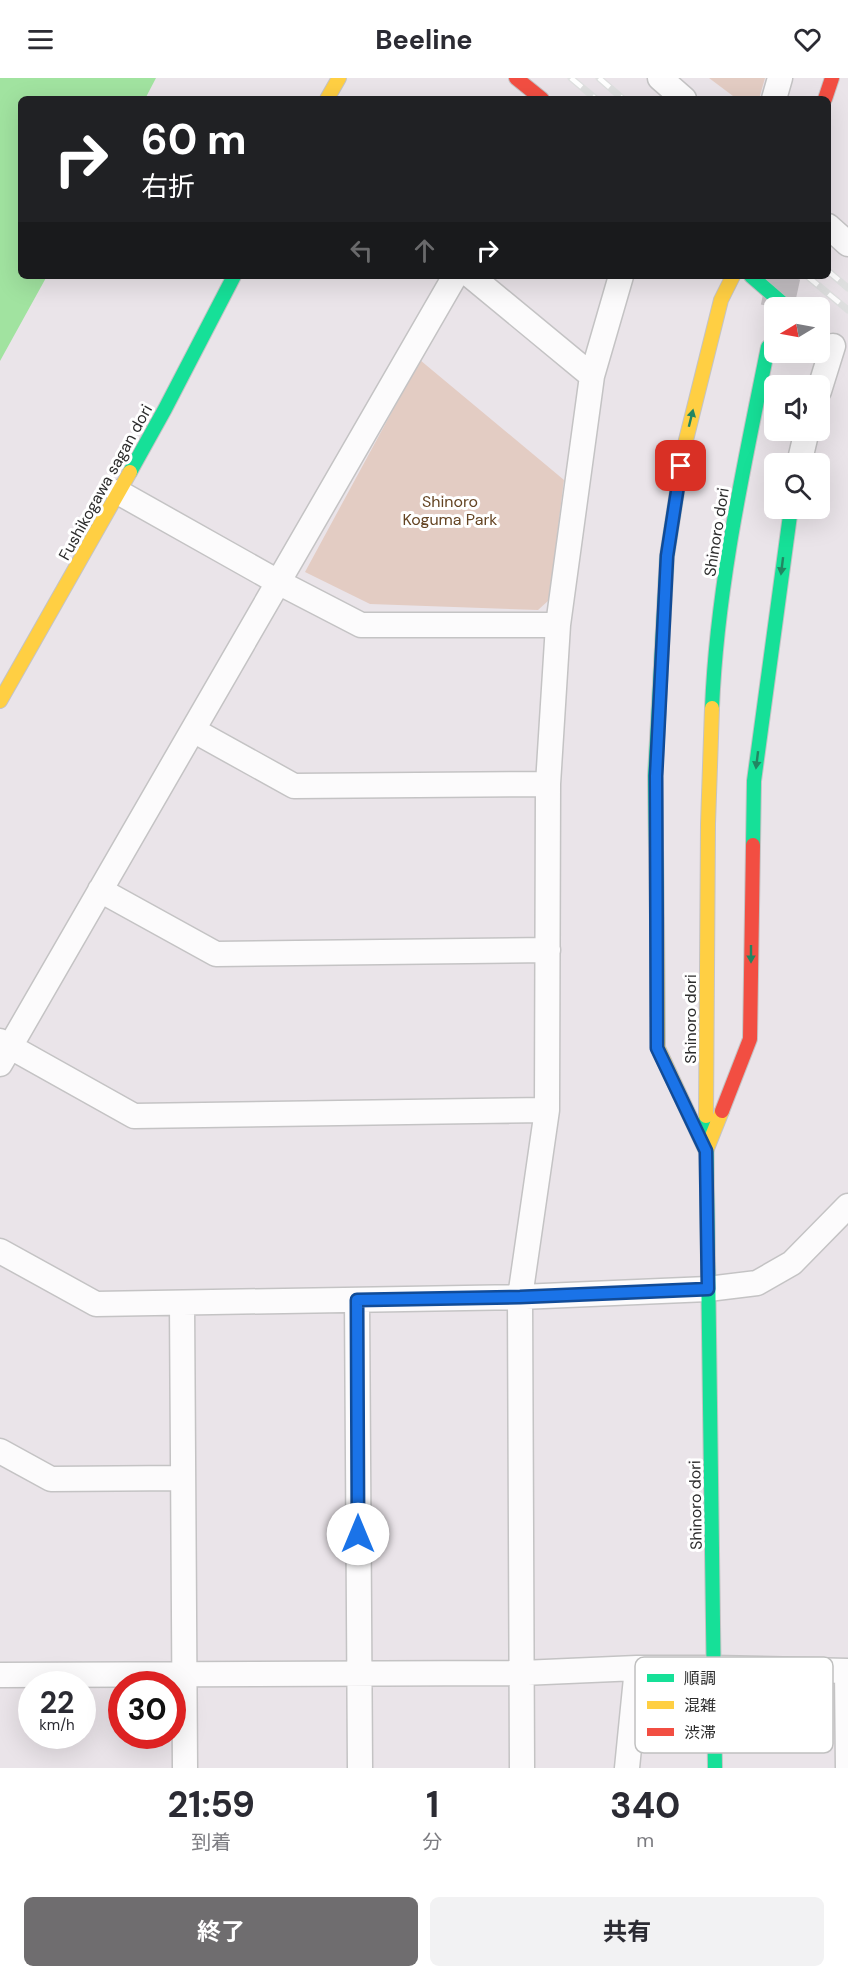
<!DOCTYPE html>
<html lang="ja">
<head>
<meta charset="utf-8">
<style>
	:root { --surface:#fff; --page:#f2f2f3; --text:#2b2b33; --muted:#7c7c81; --accent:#6f6d6f }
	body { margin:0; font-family:"DM Sans","Noto Sans JP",sans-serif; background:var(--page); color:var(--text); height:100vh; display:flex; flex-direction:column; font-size:22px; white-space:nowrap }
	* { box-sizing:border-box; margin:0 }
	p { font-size:20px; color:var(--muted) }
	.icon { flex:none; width:33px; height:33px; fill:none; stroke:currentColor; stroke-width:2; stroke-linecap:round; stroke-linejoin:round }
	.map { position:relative; height:1690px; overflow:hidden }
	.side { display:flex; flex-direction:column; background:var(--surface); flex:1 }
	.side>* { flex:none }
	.hud { position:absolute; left:18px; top:18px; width:813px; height:183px; border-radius:9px; box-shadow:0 6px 24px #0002; background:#202124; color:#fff; overflow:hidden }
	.needle { width:39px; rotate:260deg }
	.fabs { position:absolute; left:764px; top:219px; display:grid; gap:12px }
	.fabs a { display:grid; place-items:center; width:66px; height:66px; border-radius:9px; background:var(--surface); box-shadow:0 6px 24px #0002; font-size:30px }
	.speed { position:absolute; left:18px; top:1593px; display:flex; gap:12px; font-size:30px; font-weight:700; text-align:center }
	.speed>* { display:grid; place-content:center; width:78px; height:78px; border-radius:50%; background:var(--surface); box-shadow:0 6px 24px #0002; line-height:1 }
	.speed small { font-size:15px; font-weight:400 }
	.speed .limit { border:9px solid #d22; background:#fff; color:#111 }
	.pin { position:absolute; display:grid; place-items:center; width:51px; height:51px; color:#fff; margin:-26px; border-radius:12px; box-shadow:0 3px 9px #0006 }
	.me { position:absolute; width:66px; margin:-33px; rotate:0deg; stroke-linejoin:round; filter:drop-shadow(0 0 4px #0008) }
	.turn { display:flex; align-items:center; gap:21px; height:126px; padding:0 24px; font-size:27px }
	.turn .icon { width:78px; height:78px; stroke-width:2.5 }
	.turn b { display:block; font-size:42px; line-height:51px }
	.lanes { display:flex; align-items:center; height:57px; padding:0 24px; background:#0003; justify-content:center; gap:30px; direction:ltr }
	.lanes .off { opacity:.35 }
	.eta { display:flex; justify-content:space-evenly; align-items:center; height:102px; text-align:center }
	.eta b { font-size:36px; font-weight:700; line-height:42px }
	.primary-button { display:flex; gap:12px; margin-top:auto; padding:12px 24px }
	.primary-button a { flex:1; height:69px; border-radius:9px; background:var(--accent); color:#fff; font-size:24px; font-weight:700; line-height:69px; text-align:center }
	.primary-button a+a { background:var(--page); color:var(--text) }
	header { display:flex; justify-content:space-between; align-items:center; height:78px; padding:0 24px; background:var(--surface); font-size:27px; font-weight:700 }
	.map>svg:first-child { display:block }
	.green { fill:#e3ccc3 }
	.water { fill:#a1e3a0 }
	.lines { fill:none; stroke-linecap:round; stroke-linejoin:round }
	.secondary-tunnel { stroke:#c4bfc3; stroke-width:33; stroke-dasharray:33 16; stroke-linecap:butt }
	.street-casing { stroke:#c4c3c4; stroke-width:27 }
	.fast-casing { stroke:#c4c3c4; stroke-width:16 }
	.slow-casing { stroke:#c4c3c4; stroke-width:16 }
	.jam-casing { stroke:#c4c3c4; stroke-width:16 }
	.street { stroke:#fcfbfc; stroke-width:24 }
	.fast { stroke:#16e098; stroke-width:14 }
	.slow { stroke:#ffcf43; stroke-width:14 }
	.jam { stroke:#f24e42; stroke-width:14 }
	.rail-casing { stroke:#dfe0e0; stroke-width:7 }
	.rail { stroke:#fff; stroke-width:4.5; stroke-dasharray:14; stroke-linecap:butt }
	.oneway { fill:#228662 }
	.route-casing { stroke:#114b97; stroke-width:15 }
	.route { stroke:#1a73e8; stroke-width:10 }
	.labels { text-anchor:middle; stroke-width:6; stroke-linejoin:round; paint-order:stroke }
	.street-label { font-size:16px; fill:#2d2d2d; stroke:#fff }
	.park-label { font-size:16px; fill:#644423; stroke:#fff }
	.key { fill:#fff; stroke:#c0c0c0; stroke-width:1.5 }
	.key-label { font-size:16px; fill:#2d2d2d }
</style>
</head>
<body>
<header><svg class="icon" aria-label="menu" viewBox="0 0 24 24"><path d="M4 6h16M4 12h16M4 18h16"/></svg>Beeline<svg class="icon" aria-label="heart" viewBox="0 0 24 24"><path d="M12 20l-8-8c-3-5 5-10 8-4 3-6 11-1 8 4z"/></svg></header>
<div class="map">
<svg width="848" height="1690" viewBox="0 0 848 1690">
	<rect width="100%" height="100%" fill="#eae4e9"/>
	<!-- green -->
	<path class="green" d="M709 0H765L759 21H737Z
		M420 282 564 402 549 522 538 532 370 526 305 494Z"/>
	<!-- water -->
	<path class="water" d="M0 0H156L145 21H21V198H47L0 283Z"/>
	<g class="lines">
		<!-- secondary-tunnel -->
		<path class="secondary-tunnel" d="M777 230 784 198"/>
		<defs>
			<path id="street" d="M660 0 684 21
				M774 21 780 0
				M828 148 848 166
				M471 198 592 298
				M819 313 833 268
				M799 386 807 352
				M118 414 278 504 361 547H558
				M193 652 294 708 548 706
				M100 812 216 876 548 872
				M0 963 134 1038 547 1032
				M0 986 455 198
				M0 1173 96 1226 520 1219 708 1211 757 1205 792 1185 848 1128
				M357 1222 360 1690
				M182 1225 185 1690
				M0 1373 51 1401 183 1400
				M847 1593 848 1690
				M0 1597 522 1595 637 1590H714L848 1593
				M522 1690 520 1219 547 1032 548 706 558 547 592 298 621 198
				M627 1690 637 1590"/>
			<path id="fast" d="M751 198 788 230
				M130 394 165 331 234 198
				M712 630C717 508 744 388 768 269
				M753 767 754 703 791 430
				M657 843 655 698 667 478 679 401
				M706 1038 715 1690"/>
			<path id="slow" d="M327 21 339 0
				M679 401 685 366 721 222 733 198
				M0 623 130 394
				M657 843 658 970 706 1073 722 1033
				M706 1038 708 746 712 630"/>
			<path id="jam" d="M516 0 542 21
				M825 21 832 0
				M722 1033 750 961 753 767"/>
		</defs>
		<!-- street casing -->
		<use href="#street" class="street-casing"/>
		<!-- fast casing -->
		<use href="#fast" class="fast-casing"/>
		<!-- slow casing -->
		<use href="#slow" class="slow-casing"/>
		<!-- jam casing -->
		<use href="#jam" class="jam-casing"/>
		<!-- street -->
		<use href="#street" class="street"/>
		<!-- fast -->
		<use href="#fast" class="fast"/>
		<!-- slow -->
		<use href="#slow" class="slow"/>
		<!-- jam -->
		<use href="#jam" class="jam"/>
		<defs>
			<path id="rail" d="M571 0 596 21
				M599 0 623 21
				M828 193 848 210
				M807 198 848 232"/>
		</defs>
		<!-- rail casing -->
		<use href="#rail" class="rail-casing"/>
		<!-- rail -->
		<use href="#rail" class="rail"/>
	</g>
	<!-- one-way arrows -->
	<defs><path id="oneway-solid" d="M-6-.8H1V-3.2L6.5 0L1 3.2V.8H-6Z" transform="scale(1.5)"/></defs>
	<g class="oneway">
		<use href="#oneway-solid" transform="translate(691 340) rotate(-76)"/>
		<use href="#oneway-solid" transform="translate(782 488) rotate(97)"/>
		<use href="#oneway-solid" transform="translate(757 682) rotate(97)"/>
		<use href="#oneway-solid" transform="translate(751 876) rotate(90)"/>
	</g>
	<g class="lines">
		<defs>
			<path id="route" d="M358 1456 357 1222 520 1219 708 1211 706 1073 657 970 656 698 667 478 681 388"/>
		</defs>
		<!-- route casing -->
		<use href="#route" class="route-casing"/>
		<!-- route -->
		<use href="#route" class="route"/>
	</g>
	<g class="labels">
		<!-- street labels -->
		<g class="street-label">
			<text transform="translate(105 404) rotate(-61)" y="6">Fushikogawa sagan dori</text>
			<text transform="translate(716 454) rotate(-81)" y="6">Shinoro dori</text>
			<text transform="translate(690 941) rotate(-90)" y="6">Shinoro dori</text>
			<text transform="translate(695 1427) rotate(-91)" y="6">Shinoro dori</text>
		</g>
		<!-- park labels -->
		<g class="park-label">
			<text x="450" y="429">Shinoro<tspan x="450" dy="18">Koguma Park</tspan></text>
		</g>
	</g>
	<!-- legend -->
	<rect x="635" y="1579" width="198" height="96" rx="9" class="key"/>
	<rect x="647" y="1596" width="27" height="8" fill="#16e098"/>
	<rect x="647" y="1623" width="27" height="8" fill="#ffcf43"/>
	<rect x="647" y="1650" width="27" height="8" fill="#f24e42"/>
	<g class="key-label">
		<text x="684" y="1606">順調</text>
		<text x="684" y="1633">混雑</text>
		<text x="684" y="1660">渋滞</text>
	</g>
</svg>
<div class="fabs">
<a><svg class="needle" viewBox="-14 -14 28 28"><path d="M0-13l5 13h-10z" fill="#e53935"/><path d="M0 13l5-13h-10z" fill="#7c7c81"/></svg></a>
<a><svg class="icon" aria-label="sound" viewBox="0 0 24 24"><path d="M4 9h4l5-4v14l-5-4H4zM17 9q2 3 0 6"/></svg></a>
<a><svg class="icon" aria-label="search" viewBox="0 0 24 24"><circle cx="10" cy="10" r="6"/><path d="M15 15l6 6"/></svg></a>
</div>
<div class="speed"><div>22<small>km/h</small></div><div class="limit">30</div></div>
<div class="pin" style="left:681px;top:388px;background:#d93025"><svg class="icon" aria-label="arrive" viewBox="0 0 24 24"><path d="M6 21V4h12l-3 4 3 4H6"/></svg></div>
<svg class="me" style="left:358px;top:1456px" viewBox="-20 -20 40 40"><circle r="19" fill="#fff"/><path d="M0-13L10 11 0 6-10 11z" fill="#1a73e8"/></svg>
<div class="hud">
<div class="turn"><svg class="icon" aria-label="right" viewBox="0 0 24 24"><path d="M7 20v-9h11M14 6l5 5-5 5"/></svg><div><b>60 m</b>右折</div></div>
<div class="lanes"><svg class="icon off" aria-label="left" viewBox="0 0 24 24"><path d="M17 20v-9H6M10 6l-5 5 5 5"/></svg><svg class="icon off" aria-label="ahead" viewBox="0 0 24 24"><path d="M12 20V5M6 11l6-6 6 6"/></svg><svg class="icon" aria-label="right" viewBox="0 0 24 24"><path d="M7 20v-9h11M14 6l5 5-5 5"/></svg></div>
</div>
</div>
<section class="side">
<div class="eta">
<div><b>21:59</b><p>到着</p></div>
<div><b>1</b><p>分</p></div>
<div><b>340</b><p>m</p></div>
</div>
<div class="primary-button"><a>終了</a><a>共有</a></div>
</section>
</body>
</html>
